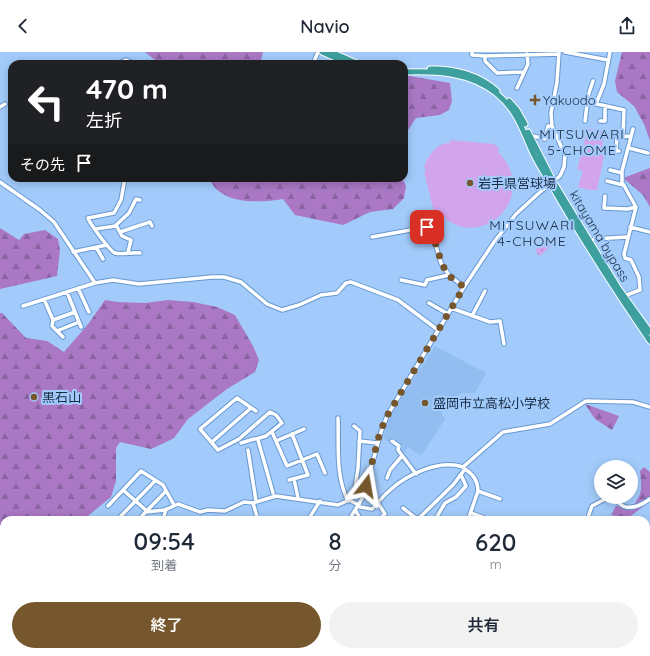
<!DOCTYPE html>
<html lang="ja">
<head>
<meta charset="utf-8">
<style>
	:root { --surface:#fff; --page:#f2f2f3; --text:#1f2937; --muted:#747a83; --accent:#76562c }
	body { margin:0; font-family:Quicksand,"Noto Sans JP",sans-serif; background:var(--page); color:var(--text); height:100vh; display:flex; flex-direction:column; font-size:15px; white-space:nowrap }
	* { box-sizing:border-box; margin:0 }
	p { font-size:13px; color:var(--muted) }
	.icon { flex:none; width:22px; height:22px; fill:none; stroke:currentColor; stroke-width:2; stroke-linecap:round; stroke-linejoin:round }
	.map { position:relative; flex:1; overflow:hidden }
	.sheet { position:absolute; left:0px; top:464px; width:650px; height:140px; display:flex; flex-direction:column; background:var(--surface); border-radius:12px 12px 0 0; box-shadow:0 2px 10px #0003 }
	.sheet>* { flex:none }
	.banner { position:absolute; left:8px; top:8px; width:400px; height:122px; border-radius:12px; box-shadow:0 2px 10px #0003; background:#202124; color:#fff; overflow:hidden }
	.tools { position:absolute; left:594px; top:408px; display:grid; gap:8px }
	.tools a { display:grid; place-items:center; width:44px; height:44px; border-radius:50%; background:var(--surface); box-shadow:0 2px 10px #0003; font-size:20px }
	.pin { position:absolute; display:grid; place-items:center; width:34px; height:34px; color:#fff; margin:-17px; border-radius:8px; box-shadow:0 2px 6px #0006 }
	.me { position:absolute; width:44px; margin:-22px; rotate:14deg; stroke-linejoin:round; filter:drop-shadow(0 0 3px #0008) }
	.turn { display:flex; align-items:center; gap:14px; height:84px; padding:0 12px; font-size:18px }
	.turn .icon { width:52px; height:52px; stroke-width:2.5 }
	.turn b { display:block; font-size:28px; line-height:34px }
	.then { display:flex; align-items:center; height:38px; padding:0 12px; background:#0003; gap:8px; font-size:15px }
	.eta { display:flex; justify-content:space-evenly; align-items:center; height:68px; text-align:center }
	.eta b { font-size:24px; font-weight:600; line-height:28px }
	.button { display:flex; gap:8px; margin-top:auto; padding:8px 12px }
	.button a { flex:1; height:46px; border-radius:24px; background:var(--accent); color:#fff; font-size:16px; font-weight:600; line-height:46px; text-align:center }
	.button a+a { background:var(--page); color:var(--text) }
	header { display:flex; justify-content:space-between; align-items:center; height:52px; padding:0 12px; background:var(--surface); font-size:18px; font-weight:600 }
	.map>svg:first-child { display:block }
	.built { fill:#92bdf1 }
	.grass { fill:#d2a4eb }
	.forest { fill:url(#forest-firs) }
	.park { fill:url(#park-dots) }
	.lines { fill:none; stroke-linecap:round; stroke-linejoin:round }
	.minor-casing { stroke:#6798d1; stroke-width:5.5 }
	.highway-casing { stroke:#fff; stroke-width:7 }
	.minor { stroke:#fff; stroke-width:3.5 }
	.highway { stroke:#3da09e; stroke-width:5 }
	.route { stroke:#76562c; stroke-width:7; stroke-dasharray:0 12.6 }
	.poi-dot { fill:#76562c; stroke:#a2cbfb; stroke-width:1.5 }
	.labels { text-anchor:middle; stroke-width:4; stroke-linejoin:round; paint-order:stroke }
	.poi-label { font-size:13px; fill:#192d45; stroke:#a2cbfb; text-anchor:start }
	.street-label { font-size:13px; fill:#192d45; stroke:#a2cbfb }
	.neighbourhood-label { font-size:14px; letter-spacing:1px; fill:#192d45; stroke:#a2cbfb }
</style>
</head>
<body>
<header><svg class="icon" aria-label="back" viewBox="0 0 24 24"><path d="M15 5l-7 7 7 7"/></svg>Navio<svg class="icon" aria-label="share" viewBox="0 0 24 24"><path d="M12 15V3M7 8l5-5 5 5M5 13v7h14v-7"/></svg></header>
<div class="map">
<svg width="650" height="604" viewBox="0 0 650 604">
	<defs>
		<pattern id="forest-firs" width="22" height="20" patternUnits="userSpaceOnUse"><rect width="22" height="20" fill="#aa78c5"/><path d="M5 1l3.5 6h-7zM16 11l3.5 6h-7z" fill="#8a63a2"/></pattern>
		<pattern id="park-dots" width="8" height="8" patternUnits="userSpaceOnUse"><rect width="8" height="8" fill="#d2a4eb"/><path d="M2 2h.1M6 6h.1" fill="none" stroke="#aa86c0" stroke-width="1.8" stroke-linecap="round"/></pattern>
	</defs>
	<rect width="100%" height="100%" fill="#a2cbfb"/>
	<!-- built -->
	<path class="built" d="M435 294 486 321 475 341H461L441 361 445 367 421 404 408 395 404 402 401 401 403 394 395 389V385L391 391 383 386 391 362Z"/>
	<!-- grass -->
	<path class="grass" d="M588 77 605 79 601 99 605 100 597 138H590L578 135 583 119 577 117Z
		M450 88 494 92 499 96 498 100C540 142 485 200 443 165L439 169 435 164 424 120 426 119 424 115C429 102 437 91 450 91Z"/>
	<!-- forest -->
	<path class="forest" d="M145 0H263L260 12H160Z
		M622 0H650V89L644 72 634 54 617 40 615 29Z
		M404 23 450 31 452 49 449 58 440 63 416 66 406 81 404 79Z
		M650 116V155L643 143 623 126Z
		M209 126H402L406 134 404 146 393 157 370 160 343 173 295 163 283 147C258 151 220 153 209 126Z
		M0 176 19 188 24 182 45 178 58 187 60 198 57 224 0 237Z
		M105 248 117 250 145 251 168 248 193 250 217 255 235 263 253 294 259 308 255 320 227 337 188 367 174 386 162 392 151 397 120 390 116 396V429L111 445 83 468H4V500H0L2 493 0 492V261H2L26 286 47 289 64 300 89 271Z
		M585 352 619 364 612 378 595 367Z
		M644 415 650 420V447L648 451 628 466 611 463 616 454 631 456C643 442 642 437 640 419Z
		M646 564H650V600L646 598Z"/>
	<!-- park -->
	<path class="park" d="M548 184 554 191 540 204 535 199Z"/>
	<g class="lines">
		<defs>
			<path id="minor" d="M472 0V3L485 4 559 2
				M565 0 608 8
				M485 4V9L497 21 524 20
				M116 12 126 8 135 12
				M313 12 318 0
				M517 36 528 12 527 2
				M588 50 624 58 623 84
				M596 52 604 32 610 0
				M0 55 5 52
				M585 69 588 44 593 29
				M600 69H605V54
				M529 83 545 87 548 74H552
				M629 96 648 101
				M619 99H616L617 85 631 84
				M610 118 622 121
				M125 126 121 148 114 161 88 166C90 172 110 199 115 201 122 203 132 200 140 201
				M607 129 623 133
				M0 130 40 158 54 170 95 231
				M605 144 604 156 628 157 635 155
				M630 175 650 180
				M95 177 116 174
				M120 180 150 170 152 174
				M372 185 427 175 431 177 441 211 449 223 464 235
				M590 189 594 187 627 185
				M96 195 103 207
				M73 200 107 193
				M128 200 131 188 122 184 116 173 129 161 136 147 140 148
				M401 228 425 233 427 228 449 223
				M78 236 89 260
				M67 240 81 275
				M624 244 640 238 639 225 631 208 625 206 624 202 636 155 622 130V119L633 77
				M44 247 53 268
				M429 251 448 262
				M23 254 95 231 113 228 139 232 212 225H224L241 230 267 252 282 258 299 253 321 243 337 241 346 231 351 230 398 248 438 278
				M451 256 490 270 500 269 504 292
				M472 264 485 239
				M57 279 79 270
				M63 285 52 274 53 268 75 260
				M256 359 237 346 200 377 218 398 239 387 270 360 276 363 282 371 266 384 256 387
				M338 366C339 393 335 423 348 449
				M354 374 360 379 358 416 354 443
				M272 380 287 414 317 402 325 421
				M258 388 273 441
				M276 389 304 377
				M359 389 377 391
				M392 389 399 394 398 398 416 422
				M212 390 251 356
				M241 391 254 387
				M248 398 256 449
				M387 426 390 418 402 404
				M294 427 298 446
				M289 428 308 423 292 382
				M123 438 147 459
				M478 439 500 447
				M253 451 258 468
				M378 451 385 462 379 467
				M108 454 141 419 163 433 174 453
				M360 455 372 457C378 451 383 444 389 439 407 422 440 407 463 415L503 380 550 372 586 349 633 350 650 355
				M403 456 417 467
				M356 459 361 468
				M146 460 165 458 178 452 200 460 208 458 225 459 244 450 253 451 276 444 338 453 349 448 359 453
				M471 461 490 468
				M118 467 155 429
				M138 468 166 439
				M163 468 166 457
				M308 468 320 449
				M349 468 363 445 381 380 387 364 464 235 494 190 516 162 539 141 560 124 564 115 565 103 552 74 551 61 557 30 559 0
				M417 468 453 433 465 417C473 422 478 430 478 439L468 468
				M425 468 426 466 429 468
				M435 468 445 451 456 445 466 434 461 423
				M587 468 592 454 609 445C615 447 618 451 623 454 632 458 643 452 650 447
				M646 498H650
				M0 502H4
				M0 550 4 552
				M1 579 4 573
				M0 598 6 604
				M44 600 52 604
				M56 600 57 604
				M405 600 406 603H411
				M554 600 558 602
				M13 604 16 600
				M100 604 101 600
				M228 604 233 600
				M283 604 288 600
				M319 604 324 600
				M542 604 543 600"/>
			<path id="highway" d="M322 0 349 12
				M331 0 359 12
				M430 17C454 16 479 23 497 39
				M404 20C437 19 469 20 496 41 517 58 522 77 532 99 537 110 544 121 550 131 581 185 615 238 650 289
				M509 49 517 58 525 72
				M528 80 553 129 619 237 650 280"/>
		</defs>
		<!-- minor casing -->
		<use href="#minor" class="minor-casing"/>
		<!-- highway casing -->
		<use href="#highway" class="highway-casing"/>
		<!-- minor -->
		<use href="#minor" class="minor"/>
		<!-- highway -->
		<use href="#highway" class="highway"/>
	</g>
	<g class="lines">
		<!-- route -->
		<path class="route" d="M366 434 380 380 387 364 464 235 448 223 442 212 431 177 427 175"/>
	</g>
	<!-- markers -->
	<g class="poi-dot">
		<path d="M533 42h4v4h4v4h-4v4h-4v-4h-4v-4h4z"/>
		<circle cx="470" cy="131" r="4"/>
		<circle cx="34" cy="345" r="4"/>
		<circle cx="425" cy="351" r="4"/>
	</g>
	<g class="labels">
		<!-- poi labels -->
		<g class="poi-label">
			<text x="543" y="53">Yakuodo</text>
			<text x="478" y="136">岩手県営球場</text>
			<text x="42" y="350">黒石山</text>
			<text x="433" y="356">盛岡市立高松小学校</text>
		</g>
		<!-- street labels -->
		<g class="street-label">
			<text transform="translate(600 184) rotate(59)" y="5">kitayama bypass</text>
		</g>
		<!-- neighbourhood labels -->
		<g class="neighbourhood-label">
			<text x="582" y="87">MITSUWARI<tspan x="582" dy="16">5-CHOME</tspan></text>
			<text x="532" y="178">MITSUWARI<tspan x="532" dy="16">4-CHOME</tspan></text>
		</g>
	</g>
</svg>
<div class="tools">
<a><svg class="icon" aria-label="layers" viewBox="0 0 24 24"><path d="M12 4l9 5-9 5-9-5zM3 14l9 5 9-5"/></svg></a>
</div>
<div class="pin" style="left:427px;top:175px;background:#d93025"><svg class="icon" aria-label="arrive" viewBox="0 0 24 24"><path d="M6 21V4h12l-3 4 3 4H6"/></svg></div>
<svg class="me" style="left:366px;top:434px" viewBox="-20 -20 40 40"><path d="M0-17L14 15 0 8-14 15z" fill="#76562c" stroke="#fff" stroke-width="4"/></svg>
<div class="banner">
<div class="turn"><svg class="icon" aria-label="left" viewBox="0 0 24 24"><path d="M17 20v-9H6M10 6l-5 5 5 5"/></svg><div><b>470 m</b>左折</div></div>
<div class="then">その先<svg class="icon" aria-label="arrive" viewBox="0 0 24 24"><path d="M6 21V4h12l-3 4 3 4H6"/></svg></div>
</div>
<section class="sheet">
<div class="eta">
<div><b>09:54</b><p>到着</p></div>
<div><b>8</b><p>分</p></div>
<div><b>620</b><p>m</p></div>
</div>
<div class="button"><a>終了</a><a>共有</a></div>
</section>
</div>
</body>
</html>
